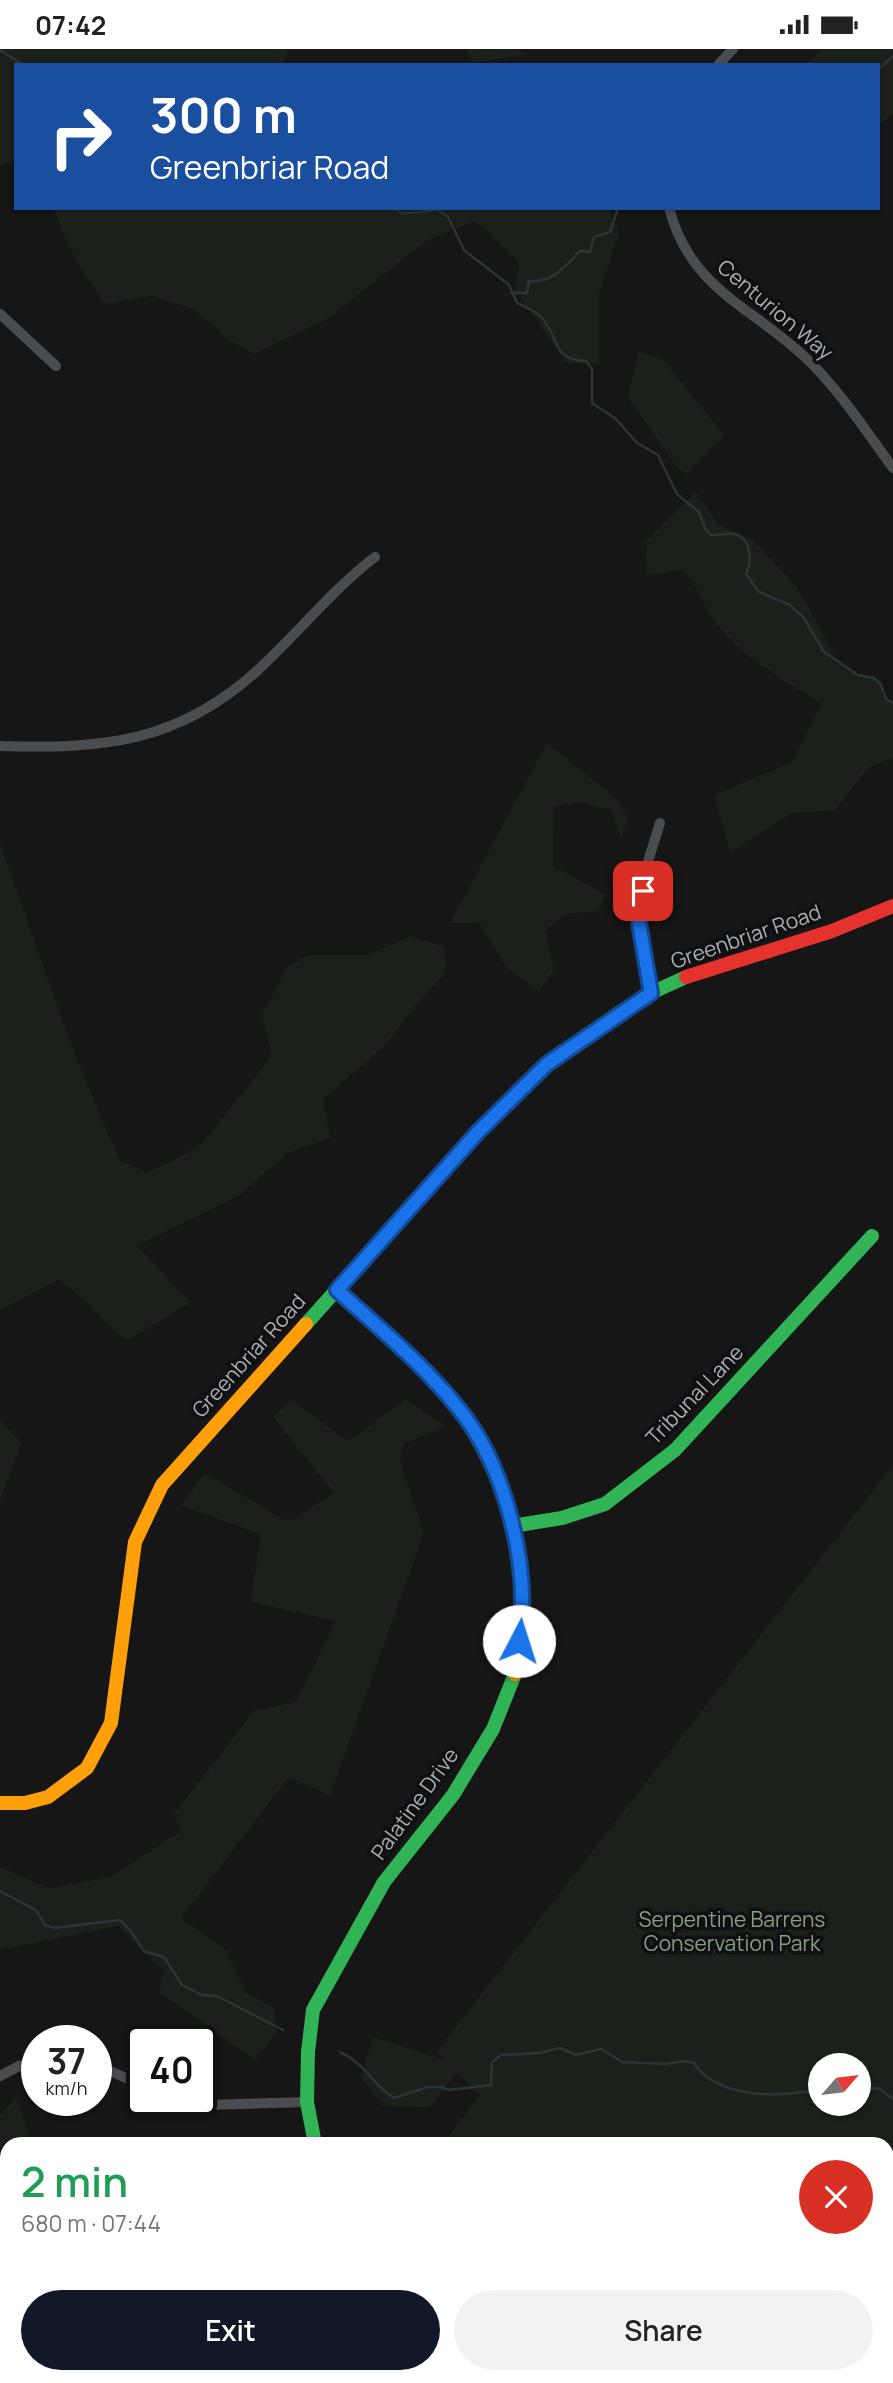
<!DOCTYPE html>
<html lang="en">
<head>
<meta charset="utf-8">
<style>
	:root { --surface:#fff; --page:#f2f2f2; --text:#222; --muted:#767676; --accent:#111827 }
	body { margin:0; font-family:Manrope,sans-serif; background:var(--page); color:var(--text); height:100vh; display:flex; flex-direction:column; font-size:26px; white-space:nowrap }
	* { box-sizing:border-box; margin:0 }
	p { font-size:23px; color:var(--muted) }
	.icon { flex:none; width:38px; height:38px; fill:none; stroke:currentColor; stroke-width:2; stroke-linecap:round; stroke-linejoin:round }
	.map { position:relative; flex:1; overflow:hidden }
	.side { position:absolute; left:0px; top:2088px; width:894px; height:247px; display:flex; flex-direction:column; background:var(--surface); border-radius:21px 21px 0 0; box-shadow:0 2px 5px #0004 }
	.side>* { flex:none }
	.banner { position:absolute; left:14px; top:14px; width:866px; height:147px; border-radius:0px; box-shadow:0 2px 5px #0004; background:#1a4fa0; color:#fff; overflow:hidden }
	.needle { width:46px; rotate:62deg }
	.tools { position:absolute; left:808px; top:2004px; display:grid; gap:14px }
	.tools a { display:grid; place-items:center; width:63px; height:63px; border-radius:50%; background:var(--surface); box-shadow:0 2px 5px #0004; font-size:35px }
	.speed { position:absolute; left:21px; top:1976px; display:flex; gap:14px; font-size:35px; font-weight:700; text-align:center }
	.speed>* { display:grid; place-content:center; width:91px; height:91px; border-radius:50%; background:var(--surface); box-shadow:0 2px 5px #0004; line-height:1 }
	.speed small { font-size:18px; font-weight:400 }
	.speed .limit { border:4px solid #111; border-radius:10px; background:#fff; color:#111 }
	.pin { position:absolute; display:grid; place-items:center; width:60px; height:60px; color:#fff; margin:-30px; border-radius:14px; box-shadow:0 4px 10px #0006 }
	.me { position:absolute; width:77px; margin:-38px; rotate:5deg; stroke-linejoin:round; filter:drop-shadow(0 0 5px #0008) }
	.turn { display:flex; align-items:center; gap:24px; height:147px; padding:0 21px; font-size:32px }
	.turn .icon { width:91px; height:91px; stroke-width:2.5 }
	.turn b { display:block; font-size:49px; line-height:60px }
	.round { display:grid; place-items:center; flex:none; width:74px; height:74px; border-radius:37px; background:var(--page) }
	.summary { display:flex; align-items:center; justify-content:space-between; height:119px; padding:0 21px }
	h1 { font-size:42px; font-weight:600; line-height:52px; color:#1e9e55 }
	.button { display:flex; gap:14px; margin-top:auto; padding:14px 21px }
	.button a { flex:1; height:80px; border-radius:42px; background:var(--accent); color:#fff; font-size:28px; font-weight:600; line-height:80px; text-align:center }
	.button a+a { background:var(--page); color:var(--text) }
	.status { display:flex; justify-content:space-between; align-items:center; height:49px; padding:0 35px; background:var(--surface); direction:ltr }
	.status svg { height:19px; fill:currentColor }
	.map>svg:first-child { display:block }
	.green { fill:#1b201b; fill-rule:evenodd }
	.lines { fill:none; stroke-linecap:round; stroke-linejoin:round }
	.stream { stroke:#2b3436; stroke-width:2.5 }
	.street { stroke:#4a4d4f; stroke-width:10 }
	.fast { stroke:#30b455; stroke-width:14 }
	.slow { stroke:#ff9f0a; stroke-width:14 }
	.jam { stroke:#e5322d; stroke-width:14 }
	.route-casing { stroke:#114b97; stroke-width:18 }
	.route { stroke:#1a73e8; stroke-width:12 }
	.labels { text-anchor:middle; stroke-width:7; stroke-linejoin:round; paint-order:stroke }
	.street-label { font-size:21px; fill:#a8b0b5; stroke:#101012 }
	.park-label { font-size:21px; fill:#889e82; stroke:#101012 }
</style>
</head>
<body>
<div class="status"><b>07:42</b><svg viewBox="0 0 49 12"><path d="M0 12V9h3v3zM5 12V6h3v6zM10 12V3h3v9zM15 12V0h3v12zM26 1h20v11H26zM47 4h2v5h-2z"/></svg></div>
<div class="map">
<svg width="893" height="2334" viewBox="0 0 893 2334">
	<rect width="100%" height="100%" fill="#161616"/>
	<!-- green -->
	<path class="green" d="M0 0H290L282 16H16V113L0 116Z
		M466 0H519L528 5 473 14Z
		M823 0H893V64L879 76 878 16H805Z
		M54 159 609 161 619 183 599 245V315L567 314 515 241 519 213 475 172 426 192 329 269 254 305 229 291 194 260 152 247 105 255C83 224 65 195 54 159Z
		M639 303 662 309 724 386 687 425 677 418 628 348Z
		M696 443 718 475 752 490 797 538 838 613 858 626 874 629 880 634 886 650 893 654V709L868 719 835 761 792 764 730 803 714 746 792 713 821 655C782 629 741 609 713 570 699 551 701 537 680 521L647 526 646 492Z
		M547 694 615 748 628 769 621 789 611 761 579 753 553 758 554 817 606 846 598 862 565 865 545 882 554 921 539 943 507 919 479 874H450Z
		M0 794C38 900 72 1010 121 1112L146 1123 172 1113 203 1093 272 1007 262 966 287 919 307 906H369L410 887 445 898 446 923 418 954 385 997 323 1050 330 1089 288 1104 238 1147 137 1197 191 1253 127 1292 60 1230 0 1261Z
		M406 1350 446 1377 404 1395 400 1413 424 1484 330 1747 289 1728 181 1869 226 1901 246 1944 273 1958 277 1984 255 2011 159 1943 164 1922 119 1877 0 1901V1818L49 1839 111 1828 181 1782 174 1765 254 1662 296 1653 336 1572 251 1553 261 1485 181 1457 204 1424 288 1473 334 1444 273 1368 291 1351 348 1392Z
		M0 1371 21 1394 0 1452Z
		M893 1416V2334H731L733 2328H887V2095H443L480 2046 457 2023 430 2058 383 2057 361 2028 373 1988 445 2011 437 2002ZM821 2016H859V2054H821Z
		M16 2049 33 2095H7V2113L5 2103 0 2098V2066Z
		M7 2291V2328H82L69 2334H0V2299Z
		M250 2328H341L336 2334H245Z"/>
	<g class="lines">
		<!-- stream -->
		<path class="stream" d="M0 1 23 16
			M878 21 893 7
			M392 159 404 165C415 162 425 165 436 160L448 168 464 201 509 236 517 254C525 258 534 261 541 268 560 288 551 311 586 312L592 320V354L616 370 637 394 658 406 677 445 699 463 706 481 711 486C718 486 728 484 735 485 752 490 752 513 746 525L759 543 790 556 804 569 824 603 858 626 874 629 880 634 886 650 893 654
			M511 244H527L529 232C553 234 564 218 580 202L590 203 594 188 610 183 618 159
			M0 1842 36 1861 45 1876 55 1879 120 1871 130 1881 144 1902 164 1908 182 1936 202 1946 217 1947 283 1981
			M340 2003C368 2016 371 2035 394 2049L428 2038H441L449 2041 491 2036 492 2013 501 2006 539 2004 560 1999 576 2006 601 2000 622 2013 665 2015 685 2012 694 2014C711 2041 753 2047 784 2045 799 2044 806 2040 821 2047
			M859 2041 878 2039 893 2050"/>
		<!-- street -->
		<path class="street" d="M718 16 733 0
			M669 159C691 242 751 256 807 310 840 342 866 382 893 419
			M0 265 56 317
			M0 697C103 700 179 694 259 620 299 583 332 541 375 508
			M651 944 639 875 644 825 660 774
			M96 2016 142 2036
			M0 2027 19 2017 37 2013
			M188 2051 206 2056 307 2053
			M545 2328 553 2334"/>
		<!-- fast -->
		<path class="fast" d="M306 1275 478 1083 547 1015 651 944 686 928
			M512 1477 562 1469 605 1455 675 1401 872 1187
			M315 2095 307 2053 308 2003 313 1961 384 1833 453 1746 493 1680 515 1625"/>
		<!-- slow -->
		<path class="slow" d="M431 1330C440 1340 451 1350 460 1361 467 1370 473 1382 479 1393 520 1466 529 1543 515 1625
			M0 1754H25L48 1748 87 1719 111 1674 135 1493 162 1436 306 1275"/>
		<!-- jam -->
		<path class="jam" d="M686 928 832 882 893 857
			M337 1241 401 1298 431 1330"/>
	</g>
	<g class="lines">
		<defs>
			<path id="route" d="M519 1592C531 1520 506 1418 459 1360 424 1316 379 1279 337 1241L478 1083 547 1015 651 944 639 874 643 842"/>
		</defs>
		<!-- route casing -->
		<use href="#route" class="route-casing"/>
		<!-- route -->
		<use href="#route" class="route"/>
	</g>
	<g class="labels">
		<!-- street labels -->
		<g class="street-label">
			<text transform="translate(775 261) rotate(40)" y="7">Centurion Way</text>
			<text transform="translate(746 888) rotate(-19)" y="7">Greenbriar Road</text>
			<text transform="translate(249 1307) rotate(-48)" y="7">Greenbriar Road</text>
			<text transform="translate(695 1346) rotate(-46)" y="7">Tribunal Lane</text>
			<text transform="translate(415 1755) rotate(-54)" y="7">Palatine Drive</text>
		</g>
		<!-- park labels -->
		<g class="park-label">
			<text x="732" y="1878">Serpentine Barrens<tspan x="732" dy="24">Conservation Park</tspan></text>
		</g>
	</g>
</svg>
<div class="tools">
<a><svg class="needle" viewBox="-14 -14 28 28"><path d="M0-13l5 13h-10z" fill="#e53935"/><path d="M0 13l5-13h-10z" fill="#767676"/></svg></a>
</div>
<div class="speed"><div>37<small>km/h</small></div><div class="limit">40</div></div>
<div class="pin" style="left:643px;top:842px;background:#d93025"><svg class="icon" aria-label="arrive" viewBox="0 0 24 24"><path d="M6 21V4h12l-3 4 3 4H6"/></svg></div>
<svg class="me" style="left:519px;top:1592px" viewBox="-20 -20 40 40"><circle r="19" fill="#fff"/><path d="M0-13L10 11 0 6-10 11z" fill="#1a73e8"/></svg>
<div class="banner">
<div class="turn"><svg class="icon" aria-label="right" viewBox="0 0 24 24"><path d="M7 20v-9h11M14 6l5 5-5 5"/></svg><div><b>300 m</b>Greenbriar Road</div></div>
</div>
<section class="side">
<div class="summary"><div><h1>2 min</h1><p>680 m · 07:44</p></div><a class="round" style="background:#d93025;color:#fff"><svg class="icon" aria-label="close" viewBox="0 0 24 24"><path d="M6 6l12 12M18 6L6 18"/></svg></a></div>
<div class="button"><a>Exit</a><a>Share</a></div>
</section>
</div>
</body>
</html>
